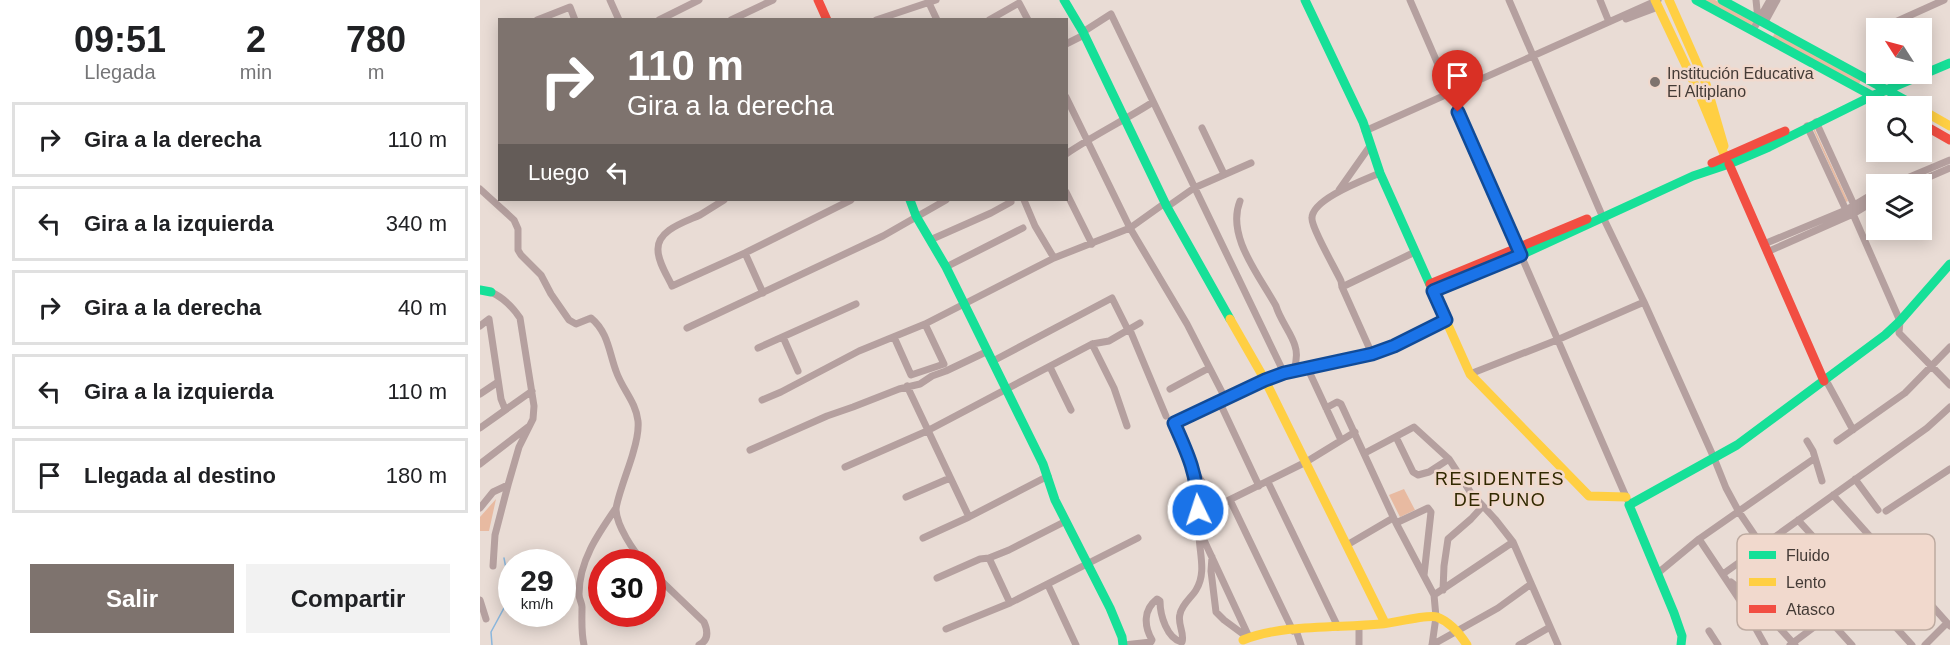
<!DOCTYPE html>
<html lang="es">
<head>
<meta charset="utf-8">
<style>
	:root { --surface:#fff; --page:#f2f2f2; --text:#202124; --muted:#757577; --line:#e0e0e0; --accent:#7e736e }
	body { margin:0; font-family:Helvetica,sans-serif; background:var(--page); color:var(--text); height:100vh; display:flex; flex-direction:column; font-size:22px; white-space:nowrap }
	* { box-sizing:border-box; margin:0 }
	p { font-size:20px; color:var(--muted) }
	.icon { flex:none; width:33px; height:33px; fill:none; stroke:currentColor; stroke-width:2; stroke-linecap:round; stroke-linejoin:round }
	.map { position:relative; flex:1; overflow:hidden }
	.panel { display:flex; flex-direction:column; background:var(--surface); width:480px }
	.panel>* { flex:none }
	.hud { position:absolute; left:18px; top:18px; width:570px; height:183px; border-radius:0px; box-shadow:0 3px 15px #0003; background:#7e736e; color:#fff; overflow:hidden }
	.needle { width:39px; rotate:306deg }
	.fabs { position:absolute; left:1386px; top:18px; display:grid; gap:12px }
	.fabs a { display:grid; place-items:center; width:66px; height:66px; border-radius:0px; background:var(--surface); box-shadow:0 3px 15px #0003; font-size:30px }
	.speed { position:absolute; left:18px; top:549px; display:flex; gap:12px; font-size:30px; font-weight:700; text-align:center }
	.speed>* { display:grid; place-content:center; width:78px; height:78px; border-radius:50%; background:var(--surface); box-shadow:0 3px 15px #0003; line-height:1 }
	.speed small { font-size:15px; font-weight:400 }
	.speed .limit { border:9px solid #d22; background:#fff; color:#111 }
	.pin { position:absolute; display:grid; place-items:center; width:51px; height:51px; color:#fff; margin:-62px -26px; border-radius:50% 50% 50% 0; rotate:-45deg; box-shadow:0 0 6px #0007 }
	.pin .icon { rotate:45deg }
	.me { position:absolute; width:66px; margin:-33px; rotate:356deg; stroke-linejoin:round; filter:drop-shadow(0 0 4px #0008) }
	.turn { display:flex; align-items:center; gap:21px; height:126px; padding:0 30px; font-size:27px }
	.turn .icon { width:78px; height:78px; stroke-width:2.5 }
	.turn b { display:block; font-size:42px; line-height:51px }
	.then { display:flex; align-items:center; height:57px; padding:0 30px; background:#0003; gap:12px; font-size:22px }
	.eta { display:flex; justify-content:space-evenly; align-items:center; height:102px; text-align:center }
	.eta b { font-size:36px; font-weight:700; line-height:42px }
	.cta { display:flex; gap:12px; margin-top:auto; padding:12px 30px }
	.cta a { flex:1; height:69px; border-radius:0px; background:var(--accent); color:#fff; font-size:24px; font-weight:700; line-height:69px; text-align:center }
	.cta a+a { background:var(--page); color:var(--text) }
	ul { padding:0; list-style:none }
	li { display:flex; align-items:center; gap:18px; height:75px; margin:0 12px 9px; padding:0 18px; border:3px solid var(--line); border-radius:0px }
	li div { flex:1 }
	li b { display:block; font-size:22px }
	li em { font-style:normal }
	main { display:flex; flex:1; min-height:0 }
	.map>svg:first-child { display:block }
	.green { fill:#e8baa1 }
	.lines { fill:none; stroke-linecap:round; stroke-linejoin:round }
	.stream { stroke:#8ab6dc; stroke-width:1.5 }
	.street { stroke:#b5a09f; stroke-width:7 }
	.fast { stroke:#16e098; stroke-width:9 }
	.slow { stroke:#ffcf43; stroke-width:9 }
	.jam { stroke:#f24e42; stroke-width:9 }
	.route-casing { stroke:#114b97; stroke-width:15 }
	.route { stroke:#1a73e8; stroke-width:10 }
	.poi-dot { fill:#7e736e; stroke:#f1d9cd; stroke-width:2 }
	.labels { text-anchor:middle; stroke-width:5; stroke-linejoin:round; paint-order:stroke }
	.poi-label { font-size:16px; fill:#443b36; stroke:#f1d9cd; text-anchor:start }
	.neighbourhood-label { font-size:18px; letter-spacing:1.5px; fill:#312900; stroke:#f1d9cd }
	.key { fill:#f1d9cd; stroke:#bdaaa0; stroke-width:1.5 }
	.key-label { font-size:16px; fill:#443b36 }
</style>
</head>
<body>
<main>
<section class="panel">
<div class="eta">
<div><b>09:51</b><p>Llegada</p></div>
<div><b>2</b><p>min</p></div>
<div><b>780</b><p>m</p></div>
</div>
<ul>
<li><svg class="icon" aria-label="right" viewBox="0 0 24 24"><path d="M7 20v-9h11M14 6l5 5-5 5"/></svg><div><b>Gira a la derecha</b></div><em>110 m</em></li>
<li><svg class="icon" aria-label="left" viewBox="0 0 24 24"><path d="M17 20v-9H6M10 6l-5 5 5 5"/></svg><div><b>Gira a la izquierda</b></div><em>340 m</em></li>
<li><svg class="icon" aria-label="right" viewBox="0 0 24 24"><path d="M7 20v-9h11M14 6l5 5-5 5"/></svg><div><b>Gira a la derecha</b></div><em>40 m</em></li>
<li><svg class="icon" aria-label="left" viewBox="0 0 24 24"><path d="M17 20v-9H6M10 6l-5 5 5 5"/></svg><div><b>Gira a la izquierda</b></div><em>110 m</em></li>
<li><svg class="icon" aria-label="arrive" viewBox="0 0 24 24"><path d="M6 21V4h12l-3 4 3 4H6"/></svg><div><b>Llegada al destino</b></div><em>180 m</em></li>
</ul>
<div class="cta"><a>Salir</a><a>Compartir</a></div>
</section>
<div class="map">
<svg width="1470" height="645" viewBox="0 0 1470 645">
	<rect width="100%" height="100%" fill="#e9dcd5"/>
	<!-- green -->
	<path class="green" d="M1221 0H1235L1275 21 1272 27Z
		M1295 33 1381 80 1379 84 1292 38Z
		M1334 128 1368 201 1366 202 1333 129Z
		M924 489 935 510 920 517 909 495Z
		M16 499 9 531H0V517Z"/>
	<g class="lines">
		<!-- stream -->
		<path class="stream" d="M12 645 11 632 31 595 24 558"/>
		<!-- street -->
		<path class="street" d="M130 0 139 20
			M930 0 1147 499
			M1029 0 1121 213 1164 302 1234 458 1246 488 1259 512 1282 546 1372 645
			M1120 0 1129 22
			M1276 0 1278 20
			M449 3 457 20
			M1146 19 1178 7
			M57 20 90 7 95 20
			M179 20 219 0
			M251 20 293 0
			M396 20 456 0
			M509 20 539 3 548 20
			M1413 23 1464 0
			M1288 25 1286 20 1297 0
			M1273 30 1290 0
			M603 32 631 14 804 373
			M586 44 604 35
			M586 97 650 228 707 324 743 394 739 401 779 486
			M1336 122 1374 205 1373 209
			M1327 126 1366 210 1373 214 1420 321 1419 333 1470 385
			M722 128 744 174
			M885 131 1178 0
			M586 154C614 135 645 120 673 102
			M1413 184 1470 160
			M1433 184 1470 168
			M0 189 34 220 38 229V250L41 255 61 275 71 294 89 320 96 324 111 318C128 332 129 352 136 371 142 389 156 402 158 421 159 431 156 443 153 453 150 465 136 500 136 510 137 526 153 551 164 562
			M859 190 890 146
			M586 192 612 244
			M244 200C236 205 228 210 220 215 205 222 177 230 178 250 178 262 187 275 192 286L265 253 371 200
			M544 200 555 226 574 258
			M760 201C746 236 779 275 796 306 800 320 812 334 815 346 818 354 816 363 814 370
			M687 207 714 188 771 163
			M450 240 511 213 531 202
			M1284 244 1366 210 1396 192
			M1287 252 1373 214 1396 200
			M265 253 283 293
			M466 267 543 228
			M862 287 935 252
			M11 292C24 298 32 306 40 318L54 406 53 419 39 447 28 485 15 535 13 566
			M0 326 9 319 21 399 25 409
			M207 328 403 236 466 200
			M650 330 686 416
			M303 337 318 371
			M414 337 431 375 464 364 445 324
			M612 344 634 388 647 426
			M278 348 376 304
			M892 354 862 287 861 281C856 270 831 227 832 218 832 199 884 180 900 173
			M513 361 632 298 648 330
			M570 367 591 410
			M827 367 861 440
			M990 374 1077 340 1164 302
			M1344 381 1348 384 1373 430
			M427 386 489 517
			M690 389 729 368
			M0 394 18 382
			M282 400 301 392 379 351 445 324 574 258 650 228 685 203
			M846 408 857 402 861 404 916 523 954 595 956 617 952 645
			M0 428 52 391
			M916 437 933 472 938 475 949 472 969 459
			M1327 441 1333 451 1342 481
			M1357 441 1425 393 1470 347
			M270 450 347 416 373 407 419 389 440 384 452 376 466 371 508 351
			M885 453 934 427 969 459 991 493 1015 519 1033 542 1078 645
			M0 464 48 427
			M365 467 447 431 612 344 629 341 660 323
			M716 473 725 486 735 507 826 462 875 432
			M1375 479 1398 510
			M788 482 858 627
			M1353 495 1470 626
			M426 497 470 478
			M750 500 813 631
			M0 508 13 492 28 485
			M1406 511 1470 469
			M1318 520 1432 645
			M916 523 948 508 951 512 944 575
			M443 538 489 517 568 476
			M1219 539 1261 602 1285 645
			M867 545 913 518
			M732 557 731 571 736 612 744 620 767 637
			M509 558 530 603
			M172 572 224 622C228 631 229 640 219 645
			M1178 573 1219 539 1335 458
			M1243 574 1447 428 1470 407
			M457 578 500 559 509 558 529 550 586 521
			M1251 582 1277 603 1315 645
			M568 585 596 645
			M963 590 964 566 968 539 991 519 1003 506
			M954 595 1033 542
			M0 600 6 619
			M466 629 530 603 658 538
			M816 630 821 645
			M1229 631 1238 645
			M769 637 716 523 718 493 714 470 694 423 785 380
			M104 645C101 632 102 621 102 607 102 603 99 599 99 594 99 561 118 534 136 508
			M644 645 671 642 672 640C664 626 663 610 677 599L680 601C680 615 687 639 702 642 705 633 697 624 700 614 702 604 711 598 716 590 727 572 719 553 719 533
			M879 645V625
			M952 645 1018 608 1051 584
			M1039 645 1070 627
			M1310 645 1417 565
			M1445 645 1467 623"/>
		<!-- fast -->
		<path class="fast" d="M584 0 603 32 687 207 750 319
			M825 0 883 122 900 173 955 296
			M1216 0 1411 106
			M1242 0 1436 106
			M430 200 436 216 466 267 563 464 575 500 630 608 642 637 643 645
			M0 290 11 292
			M953 291 1041 255 1213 176 1249 164 1289 147 1392 96 1470 63
			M785 380C816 369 849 366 880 357 911 349 938 334 966 320
			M1201 645 1202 636 1194 613 1149 505 1257 445 1405 335 1420 321 1470 264"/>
		<!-- slow -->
		<path class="slow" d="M1175 0 1218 91 1244 154
			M1189 0 1226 84 1244 146
			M1442 110 1470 126
			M955 296 990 374 1109 496 1146 497
			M750 319 785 380 905 623
			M763 640C802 624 859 628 901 624 914 623 947 614 957 617 970 622 980 634 987 645"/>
		<!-- jam -->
		<path class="jam" d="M338 0 347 20
			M1442 124 1470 140
			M1232 163 1305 131
			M1249 164 1344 381
			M950 284 1107 219"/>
	</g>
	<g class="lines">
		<defs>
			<path id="route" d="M718 510C718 476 708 454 694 423L785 380 804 373 892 354 914 346 966 320 953 291 1041 255 978 112"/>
		</defs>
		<!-- route casing -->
		<use href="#route" class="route-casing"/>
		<!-- route -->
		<use href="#route" class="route"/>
	</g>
	<!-- markers -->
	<circle class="poi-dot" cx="1175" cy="82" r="6"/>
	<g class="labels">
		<!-- poi labels -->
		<g class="poi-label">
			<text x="1187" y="79">Institución Educativa<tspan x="1187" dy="18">El Altiplano</tspan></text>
		</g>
		<!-- neighbourhood labels -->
		<g class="neighbourhood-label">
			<text x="1020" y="485">RESIDENTES<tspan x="1020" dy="21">DE PUNO</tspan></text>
		</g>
	</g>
	<!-- legend -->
	<rect x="1257" y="534" width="198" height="96" rx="9" class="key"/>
	<rect x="1269" y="551" width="27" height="8" fill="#16e098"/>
	<rect x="1269" y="578" width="27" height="8" fill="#ffcf43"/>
	<rect x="1269" y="605" width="27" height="8" fill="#f24e42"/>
	<g class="key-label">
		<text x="1306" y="561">Fluido</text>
		<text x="1306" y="588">Lento</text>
		<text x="1306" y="615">Atasco</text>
	</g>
</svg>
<div class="fabs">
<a><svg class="needle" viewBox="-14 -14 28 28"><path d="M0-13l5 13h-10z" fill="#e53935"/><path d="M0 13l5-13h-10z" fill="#757577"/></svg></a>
<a><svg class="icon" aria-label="search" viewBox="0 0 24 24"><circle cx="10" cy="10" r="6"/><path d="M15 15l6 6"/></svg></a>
<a><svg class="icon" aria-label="layers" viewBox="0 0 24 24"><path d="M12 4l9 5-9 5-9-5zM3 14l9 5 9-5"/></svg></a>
</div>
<div class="speed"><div>29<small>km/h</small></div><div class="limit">30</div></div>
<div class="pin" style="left:978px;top:112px;background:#d93025"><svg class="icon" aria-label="arrive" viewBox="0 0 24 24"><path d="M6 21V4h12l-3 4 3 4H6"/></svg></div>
<svg class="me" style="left:718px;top:510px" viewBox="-20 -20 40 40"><circle r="17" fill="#1a73e8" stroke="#fff" stroke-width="3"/><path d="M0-11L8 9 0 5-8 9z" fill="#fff"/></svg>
<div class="hud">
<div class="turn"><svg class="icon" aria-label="right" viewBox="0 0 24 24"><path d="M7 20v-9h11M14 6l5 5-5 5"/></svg><div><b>110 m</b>Gira a la derecha</div></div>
<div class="then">Luego<svg class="icon" aria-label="left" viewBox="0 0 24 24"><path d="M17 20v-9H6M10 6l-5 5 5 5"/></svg></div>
</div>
</div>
</main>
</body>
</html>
